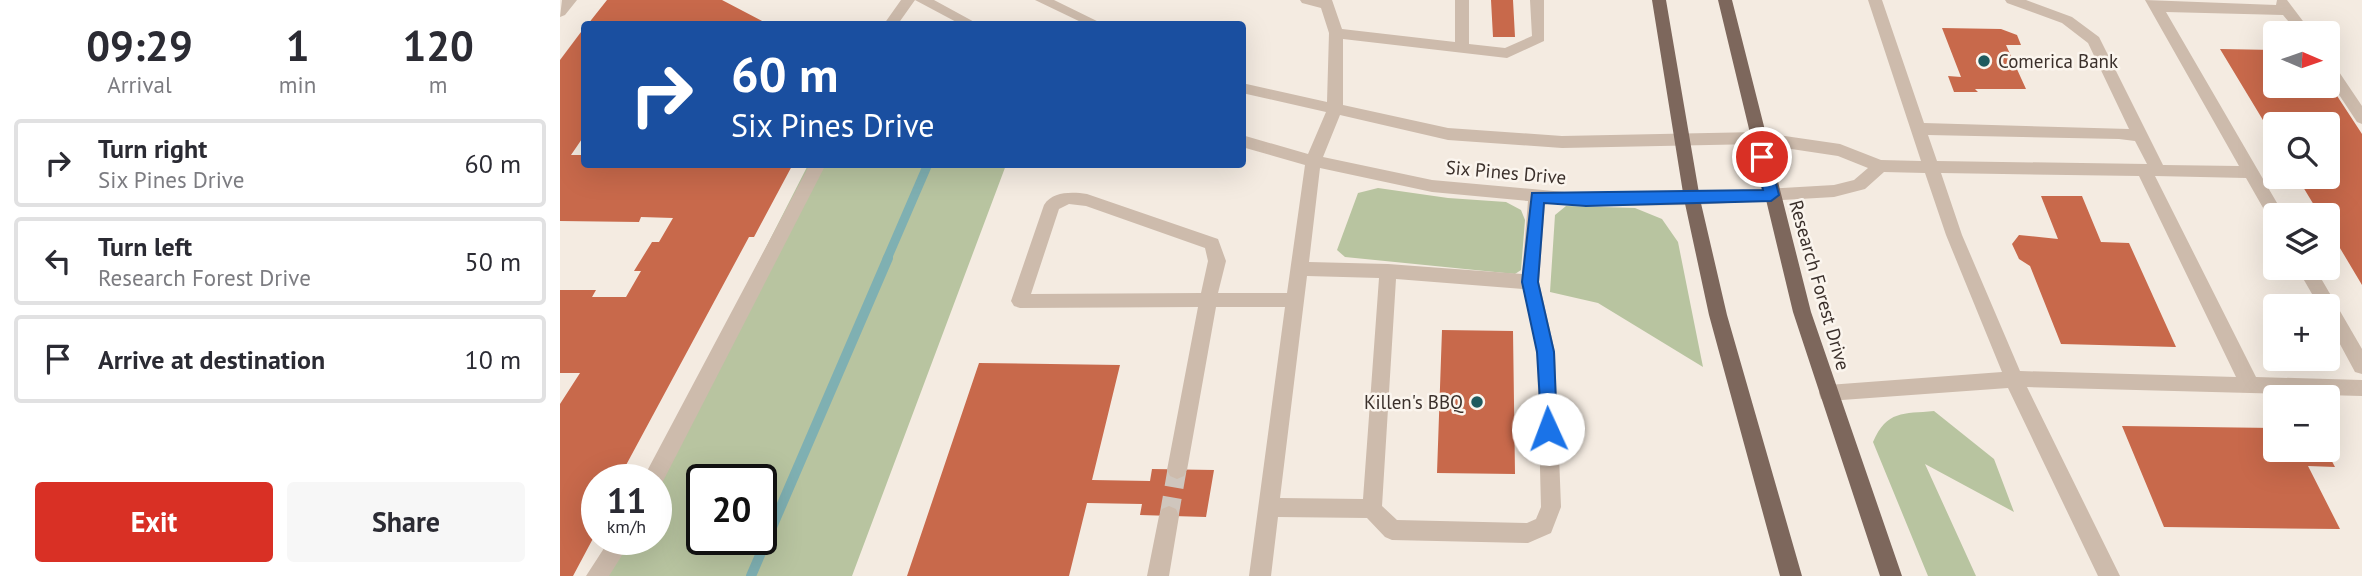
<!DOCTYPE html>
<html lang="en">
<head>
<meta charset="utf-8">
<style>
	:root { --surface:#fff; --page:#f7f7f7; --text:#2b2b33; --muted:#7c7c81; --line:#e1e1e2; --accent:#d93025 }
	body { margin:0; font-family:"PT Sans",sans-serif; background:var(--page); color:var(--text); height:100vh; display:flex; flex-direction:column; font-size:26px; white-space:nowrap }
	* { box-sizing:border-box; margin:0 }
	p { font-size:23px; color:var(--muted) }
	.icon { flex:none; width:38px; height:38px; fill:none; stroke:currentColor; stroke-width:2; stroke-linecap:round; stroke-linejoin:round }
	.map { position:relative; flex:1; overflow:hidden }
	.drawer { display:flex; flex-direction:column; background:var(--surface); width:560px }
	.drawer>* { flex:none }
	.hud { position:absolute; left:21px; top:21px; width:665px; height:147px; border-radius:7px; box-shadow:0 7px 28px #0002; background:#1a4fa0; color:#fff; overflow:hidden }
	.needle { width:46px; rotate:92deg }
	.buttons { position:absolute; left:1703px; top:21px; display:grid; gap:14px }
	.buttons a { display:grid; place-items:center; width:77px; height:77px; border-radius:7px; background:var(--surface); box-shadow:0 7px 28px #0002; font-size:35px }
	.speed { position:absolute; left:21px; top:464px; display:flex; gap:14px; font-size:35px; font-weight:700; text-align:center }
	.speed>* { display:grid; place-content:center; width:91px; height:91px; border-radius:50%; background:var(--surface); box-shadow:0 7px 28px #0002; line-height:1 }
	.speed small { font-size:18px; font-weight:400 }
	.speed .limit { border:4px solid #111; border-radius:10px; background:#fff; color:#111 }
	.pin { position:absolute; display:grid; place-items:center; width:60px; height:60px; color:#fff; margin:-30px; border:4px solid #fff; border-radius:50%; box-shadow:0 2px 7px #0007 }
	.me { position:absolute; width:77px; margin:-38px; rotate:358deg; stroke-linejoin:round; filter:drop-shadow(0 0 5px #0008) }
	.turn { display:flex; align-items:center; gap:24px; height:147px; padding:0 35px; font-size:32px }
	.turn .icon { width:91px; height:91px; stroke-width:2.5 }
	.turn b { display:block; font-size:49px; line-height:60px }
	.eta { display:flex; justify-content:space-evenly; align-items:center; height:119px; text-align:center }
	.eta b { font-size:42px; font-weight:700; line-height:49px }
	.cta { display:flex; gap:14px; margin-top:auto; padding:14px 35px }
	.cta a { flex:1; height:80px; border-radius:7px; background:var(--accent); color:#fff; font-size:28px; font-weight:700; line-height:80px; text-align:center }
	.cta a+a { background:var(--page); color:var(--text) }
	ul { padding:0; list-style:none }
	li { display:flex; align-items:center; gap:21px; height:88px; margin:0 14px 10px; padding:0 21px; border:4px solid var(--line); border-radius:7px }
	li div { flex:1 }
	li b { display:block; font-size:26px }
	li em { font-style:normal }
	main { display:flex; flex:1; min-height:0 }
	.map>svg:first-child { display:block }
	.green { fill:#b8c4a0; fill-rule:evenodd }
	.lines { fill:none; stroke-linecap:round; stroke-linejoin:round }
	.stream-far1 { stroke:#7fb0b2; stroke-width:9 }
	.stream { stroke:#7fb0b2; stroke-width:10 }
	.building { fill:#c8694b }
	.minor-tunnel { stroke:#cfc6bd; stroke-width:19; stroke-dasharray:19 10; stroke-linecap:butt }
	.minor { fill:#cdbbac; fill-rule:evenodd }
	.major { fill:#7d675c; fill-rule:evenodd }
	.route { fill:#1a73e8; stroke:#114b97; stroke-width:2 }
	.poi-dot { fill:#1f5a5e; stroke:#fbf5ee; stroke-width:2.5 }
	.labels { text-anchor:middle; stroke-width:5; stroke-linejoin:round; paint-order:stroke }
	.poi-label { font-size:19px; fill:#3b302b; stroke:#fbf5ee; text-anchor:start }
	.street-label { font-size:19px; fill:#3b302b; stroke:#fbf5ee }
</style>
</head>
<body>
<main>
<section class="drawer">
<div class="eta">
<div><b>09:29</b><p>Arrival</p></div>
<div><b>1</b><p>min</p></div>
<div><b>120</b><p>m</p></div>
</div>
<ul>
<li><svg class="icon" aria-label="right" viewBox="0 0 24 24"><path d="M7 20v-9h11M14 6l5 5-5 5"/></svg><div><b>Turn right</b><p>Six Pines Drive</p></div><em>60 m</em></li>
<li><svg class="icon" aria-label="left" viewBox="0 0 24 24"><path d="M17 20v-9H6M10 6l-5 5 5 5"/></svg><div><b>Turn left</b><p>Research Forest Drive</p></div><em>50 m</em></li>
<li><svg class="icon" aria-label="arrive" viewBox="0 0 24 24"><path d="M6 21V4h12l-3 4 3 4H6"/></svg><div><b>Arrive at destination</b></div><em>10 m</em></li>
</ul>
<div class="cta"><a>Exit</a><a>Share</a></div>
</section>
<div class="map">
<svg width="1802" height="576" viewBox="0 0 1802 576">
	<rect width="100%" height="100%" fill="#f4ebe1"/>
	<!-- green -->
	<path class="green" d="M248 165H446L292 576H39L58 539H96V480L88 479ZM142 480H201V539H142Z
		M818 188 888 198 946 202 961 210 965 220 961 270 955 274 785 257 777 250 798 193Z
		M1006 206 1075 208 1102 219 1118 242 1143 367 1038 303 990 292 995 215Z
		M1374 411 1434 459 1454 512 1365 464 1416 576H1368L1313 442C1327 410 1343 414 1374 411Z"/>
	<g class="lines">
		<!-- stream-far1 -->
		<path class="stream-far1" d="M327 259 368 164"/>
		<!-- stream -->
		<path class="stream" d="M191 576 328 258"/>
	</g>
	<!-- building -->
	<path class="building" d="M47 0H162L208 24H28Z
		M931 0H953L955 37H933Z
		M24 28V136L11 155H24V164H233L194 237H189L58 480H37V531L13 576H0V404L20 373H0V290H36L32 297H66L81 271H74L92 242H99L113 218 81 217 79 222 0 221V60Z
		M1382 28 1441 29 1457 35 1461 45H1446L1466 89H1415L1418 92H1394L1388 76 1401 77Z
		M1660 49 1715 50V86H1768V82L1802 134V285L1768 228V215H1760L1737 177H1768V124H1715V140Z
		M1481 196H1522L1541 242 1569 243 1616 347 1501 344 1470 266 1459 259 1452 244 1459 235 1498 239Z
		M882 330 953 331 955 474 877 473Z
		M419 363 560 365 532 480 590 481 592 469 654 470 646 517 580 515 582 504 527 503 509 576H347Z
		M1562 426 1715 428V450H1766L1775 467 1748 466 1780 529 1604 527Z"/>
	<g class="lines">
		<!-- minor-tunnel -->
		<path class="minor-tunnel" d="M609 516 617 470"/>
		<!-- minor -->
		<path class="minor" d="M2 0H17L5 15 0 17Z
			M341 0H355L338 24H324Z
			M355 0H374L418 24H400Z
			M475 0H494L543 24H525Z
			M740 0H772L782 29 895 42V0H909V44L945 48 972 36 970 0H984V41L947 58 783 39V105L888 128 1002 136 1198 132 1280 144 1321 160 1361 161 1308 0H1322L1364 123 1569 129 1528 43 1502 23 1447 3 1445 0H1466L1512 17 1539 37 1603 165 1679 166 1585 0 1716 5 1717 0H1727L1752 33H1738L1723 15 1606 12 1724 215H1715V221L1710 220 1686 178 1595 176 1696 377 1802 380V396L1467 387 1560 576H1538L1448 388 1268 401 1261 399 1259 393 1261 387 1268 385 1442 372 1386 235 1365 173 1324 172 1305 189 1274 197 1132 205 1026 206 985 203 979 282 995 352 1001 507 991 533 968 543 832 540 825 537 807 518 718 517 711 576H689L725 307H656L627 470 624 476 617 479 610 476 607 470 638 307 460 308 454 306 451 301 484 205C493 191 512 192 527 194L658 239 666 261 658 293H727L745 165 682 147V135L748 154 766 112 682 93V83L767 102 769 33 761 8 742 3ZM780 115 888 140 1002 148 1198 144 1278 156 1308 168 1294 180 1274 185 1132 193 1026 194 872 180 763 157ZM1368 135 1559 139 1575 141 1587 164 1377 161ZM760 168 872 192 968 201 962 274 828 264 749 262ZM1381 173 1579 176 1676 377 1460 371 1402 235ZM509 204 526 206 645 248 648 261 641 293 471 294 499 209ZM747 276 819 278 803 499 720 498ZM836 279 963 289 977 352 981 507 976 519 967 523 837 520 822 506Z
			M1768 62 1773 63 1802 106V124L1797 122 1768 78Z
			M250 164H266L100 487 96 488V480H83L86 473Z
			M1737 268H1755L1802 349V374L1795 372 1768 322V306H1759Z
			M609 506 616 509 619 516 609 576H587L599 516 602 509Z
			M50 539H72L49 576H26Z"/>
		<!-- major -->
		<path class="major" d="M1092 0H1106L1140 199 1167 315 1242 576H1220L1149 315 1124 199Z
			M1158 0H1172L1251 312 1342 576H1320L1233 312Z"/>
	</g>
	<!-- route -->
	<path class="route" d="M1202 152 1209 157 1219 195 1211 201 1026 206 984 203 978 282 994 352 997 429 995 435H982L977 352 962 282 972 193 1203 190 1195 157Z"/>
	<!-- markers -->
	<g class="poi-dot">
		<circle cx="1424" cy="61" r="7"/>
		<circle cx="917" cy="402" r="7"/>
	</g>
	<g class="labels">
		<!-- poi labels -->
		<g class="poi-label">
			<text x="1438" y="68">Comerica Bank</text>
			<text x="903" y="409" text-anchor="end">Killen's BBQ</text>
		</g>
		<!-- street labels -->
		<g class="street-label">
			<text transform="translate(946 172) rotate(5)" y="7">Six Pines Drive</text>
			<text transform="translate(1260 285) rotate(74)" y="7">Research Forest Drive</text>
		</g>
	</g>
</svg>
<div class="buttons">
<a><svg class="needle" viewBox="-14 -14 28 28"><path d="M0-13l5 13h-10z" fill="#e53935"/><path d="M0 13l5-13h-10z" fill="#7c7c81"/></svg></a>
<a><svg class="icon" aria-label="search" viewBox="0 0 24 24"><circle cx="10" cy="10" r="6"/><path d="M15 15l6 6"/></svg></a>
<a><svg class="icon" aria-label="layers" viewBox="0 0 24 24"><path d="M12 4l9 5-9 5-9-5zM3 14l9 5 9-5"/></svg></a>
<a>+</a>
<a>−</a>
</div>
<div class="speed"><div>11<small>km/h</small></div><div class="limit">20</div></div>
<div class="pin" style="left:1202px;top:157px;background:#d93025"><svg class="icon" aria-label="arrive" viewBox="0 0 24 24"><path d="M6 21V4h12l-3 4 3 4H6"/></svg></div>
<svg class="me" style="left:988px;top:429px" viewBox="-20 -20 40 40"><circle r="19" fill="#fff"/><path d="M0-13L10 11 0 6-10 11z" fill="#1a73e8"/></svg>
<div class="hud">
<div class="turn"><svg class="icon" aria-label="right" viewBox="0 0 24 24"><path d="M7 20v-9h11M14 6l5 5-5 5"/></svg><div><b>60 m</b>Six Pines Drive</div></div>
</div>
</div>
</main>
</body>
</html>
